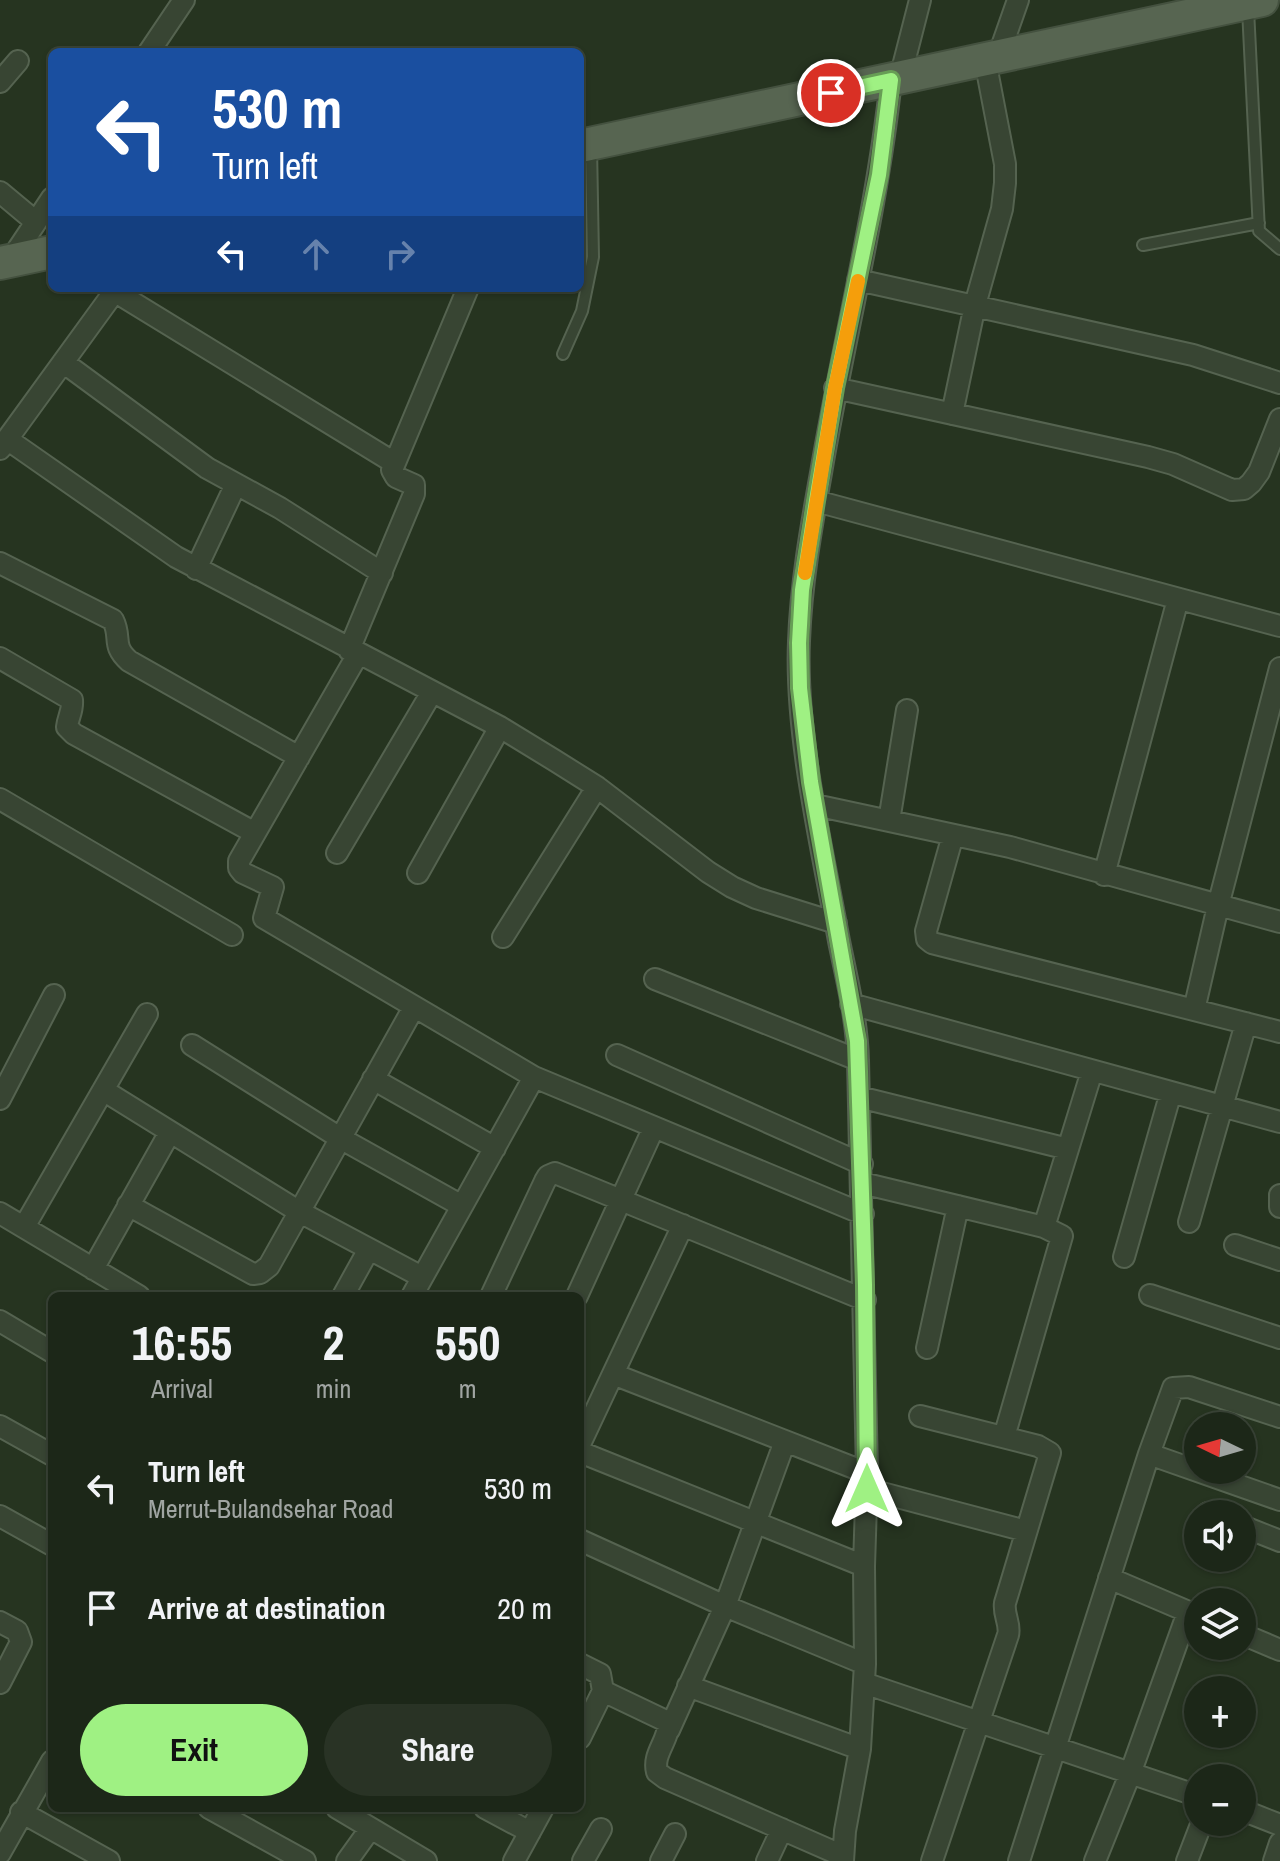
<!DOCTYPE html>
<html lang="en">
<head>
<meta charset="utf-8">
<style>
	:root { --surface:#1c2718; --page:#293325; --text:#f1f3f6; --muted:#a0a5a2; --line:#3a4437; --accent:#9ff183 }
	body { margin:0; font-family:"Archivo Narrow",sans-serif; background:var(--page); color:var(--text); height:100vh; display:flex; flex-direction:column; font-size:30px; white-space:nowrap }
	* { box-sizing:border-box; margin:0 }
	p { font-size:26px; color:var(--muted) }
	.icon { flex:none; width:44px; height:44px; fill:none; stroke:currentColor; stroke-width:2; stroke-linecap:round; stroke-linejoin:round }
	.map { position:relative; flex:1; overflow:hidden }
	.side { position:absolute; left:48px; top:1292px; width:536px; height:520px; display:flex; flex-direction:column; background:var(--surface); border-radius:12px; box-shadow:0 2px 6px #0004,0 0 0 2px var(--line) }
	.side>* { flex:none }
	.hud { position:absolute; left:48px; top:48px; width:536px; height:244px; border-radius:12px; box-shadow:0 2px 6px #0004,0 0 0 2px var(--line); background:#1a4fa0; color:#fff; overflow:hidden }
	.needle { width:52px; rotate:275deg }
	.buttons { position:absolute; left:1184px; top:1412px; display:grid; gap:16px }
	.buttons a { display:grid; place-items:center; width:72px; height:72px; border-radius:50%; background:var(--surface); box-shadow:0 2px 6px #0004,0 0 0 2px var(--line); font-size:40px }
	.pin { position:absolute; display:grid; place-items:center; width:68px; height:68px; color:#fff; margin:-34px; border:4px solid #fff; border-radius:50%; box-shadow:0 2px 8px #0007 }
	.me { position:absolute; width:88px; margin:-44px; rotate:0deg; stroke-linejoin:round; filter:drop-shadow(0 0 6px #0008) }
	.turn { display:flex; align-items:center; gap:28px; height:168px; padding:0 32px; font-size:36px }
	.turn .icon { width:104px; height:104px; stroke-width:2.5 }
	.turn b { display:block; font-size:56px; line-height:68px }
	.lanes { display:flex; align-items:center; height:76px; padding:0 32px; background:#0003; justify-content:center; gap:40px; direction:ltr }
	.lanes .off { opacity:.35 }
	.eta { display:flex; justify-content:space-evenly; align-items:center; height:136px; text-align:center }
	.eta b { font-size:48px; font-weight:700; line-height:56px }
	.button { display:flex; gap:16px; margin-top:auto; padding:16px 32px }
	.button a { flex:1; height:92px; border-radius:48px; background:var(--accent); color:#111; font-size:32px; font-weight:700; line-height:92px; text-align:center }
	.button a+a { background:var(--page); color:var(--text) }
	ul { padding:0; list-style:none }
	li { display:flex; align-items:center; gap:24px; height:120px; padding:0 32px }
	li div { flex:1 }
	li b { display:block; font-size:30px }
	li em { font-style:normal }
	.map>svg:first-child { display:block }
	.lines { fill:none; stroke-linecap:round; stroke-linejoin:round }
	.service-casing { stroke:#556350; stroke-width:14 }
	.minor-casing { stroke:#556350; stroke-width:24 }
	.primary-casing { stroke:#44513f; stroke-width:36 }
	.service { stroke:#384533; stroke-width:10 }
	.minor { stroke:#384533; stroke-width:20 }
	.primary { stroke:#576551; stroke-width:32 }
	.route-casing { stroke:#679d55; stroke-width:20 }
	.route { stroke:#9ff183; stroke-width:14 }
	.slow { stroke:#f59e0b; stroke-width:14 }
</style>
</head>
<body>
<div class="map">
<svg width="1280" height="1861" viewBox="0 0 1280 1861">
	<rect width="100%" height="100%" fill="#263420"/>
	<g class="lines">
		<defs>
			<path id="service" d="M1248 9 1259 231 1280 249
				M1143 245 1259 223
				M563 354 582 311 593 257 591 146"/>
			<path id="minor" d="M149 52 184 0
				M998 57 1018 0
				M900 78 920 0
				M0 82 18 61
				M0 192 36 222
				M10 261 52 198
				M858 280 1193 355 1280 383
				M114 291 393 462
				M63 362 207 468 280 508 382 573
				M835 388 1148 457 1173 464 1232 490 1244 489 1251 483 1259 472 1280 419
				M952 414 975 305 1002 209 1005 183V164L985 60
				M7 439 176 557 500 727 554 760 597 787 708 872 732 887 756 898 836 923
				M0 449 117 288
				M816 501 1280 626
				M0 563 113 620C122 638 111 645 129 661L299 757
				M196 569 236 484
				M349 650 414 494V485L396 477 392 470 468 288
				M358 654 239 861V868L243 873 273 887 264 918 534 1077 863 1214
				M0 658 72 700C73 711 68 717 67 727L74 734 255 833
				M0 799 232 935
				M815 805 1010 847 1280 922
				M889 821 907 710
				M953 835 926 931 927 939 932 943 1280 1032
				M337 853 432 692
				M418 873 500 727
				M1104 875 1178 599
				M503 937 597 787
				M655 979 858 1060
				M851 1004 1280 1122
				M1194 1010 1218 906 1280 668
				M192 1045 340 1138 462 1206
				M617 1055 862 1164
				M373 1079 495 1148
				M103 1090 298 1211 422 1277
				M859 1097 1068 1149
				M0 1099 54 995
				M862 1183 1044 1227 1062 1236 1004 1437
				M1280 1195V1207
				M128 1205 253 1274 260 1273 269 1266 414 1007
				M0 1213 139 1296
				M1189 1222 1246 1023
				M24 1227 147 1014
				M1044 1227 1092 1071
				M1235 1245 1280 1260
				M1124 1257 1171 1092
				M93 1269 170 1132
				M1150 1295 1280 1338
				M343 1296 369 1249
				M412 1296 534 1077
				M491 1296 545 1181 548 1176 555 1173 865 1300
				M577 1296 654 1127
				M0 1321 52 1352
				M927 1348 958 1206
				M613 1374 867 1473
				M920 1416 1038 1446 1050 1453 1005 1603C1003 1615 1011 1624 1008 1635L932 1861
				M0 1426 52 1455
				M580 1444 683 1225
				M580 1452 864 1566
				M1149 1454 1280 1500
				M867 1489 1026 1531
				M1208 1513 1211 1514
				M0 1516 52 1545
				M1242 1526 1280 1541
				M580 1540 725 1606 865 1664
				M1109 1578 1198 1616
				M0 1622 17 1631 21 1642 0 1683
				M1242 1634 1280 1650
				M580 1664 600 1674 603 1691 580 1738
				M864 1683 1198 1796
				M688 1686 860 1749
				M603 1691 668 1722C670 1740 652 1753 657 1772L665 1778 843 1856
				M669 1730 725 1606 785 1441
				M209 1808 305 1861
				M337 1808 426 1861
				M485 1808 530 1832
				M1242 1810 1280 1825
				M21 1812 109 1861
				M0 1853 52 1761
				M347 1861 370 1829
				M514 1861 543 1808
				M583 1861 601 1829
				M661 1861 675 1834
				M767 1861 782 1829
				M843 1861 845 1831 860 1749 865 1664 864 1566 867 1473 858 1060C857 1020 847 980 839 941 822 848 795 735 799 641 801 585 811 528 821 473 843 342 877 212 891 80
				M1019 1861 1149 1454 1173 1388 1189 1387 1280 1417
				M1095 1861 1130 1774 1188 1612
				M1187 1861 1202 1822
				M1274 1861 1280 1843"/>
			<path id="primary" d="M580 146 1262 0
				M0 263 52 252"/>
		</defs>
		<!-- service casing -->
		<use href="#service" class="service-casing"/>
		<!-- minor casing -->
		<use href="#minor" class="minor-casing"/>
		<!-- primary casing -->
		<use href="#primary" class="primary-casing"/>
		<!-- service -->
		<use href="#service" class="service"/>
		<!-- minor -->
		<use href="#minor" class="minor"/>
		<!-- primary -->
		<use href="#primary" class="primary"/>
	</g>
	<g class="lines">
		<defs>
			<path id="route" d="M831 93 891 80 879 175 835 388 816 501 802 590 799 643 800 688 811 782 857 1041 865 1285 867 1489"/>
		</defs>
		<!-- route casing -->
		<use href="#route" class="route-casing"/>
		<!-- route -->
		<use href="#route" class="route"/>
		<!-- slow -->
		<path class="slow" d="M805 573 835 388 858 281"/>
	</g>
</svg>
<div class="buttons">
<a><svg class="needle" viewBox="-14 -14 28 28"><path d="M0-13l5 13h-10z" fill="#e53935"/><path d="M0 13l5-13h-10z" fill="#a0a5a2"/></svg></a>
<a><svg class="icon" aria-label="sound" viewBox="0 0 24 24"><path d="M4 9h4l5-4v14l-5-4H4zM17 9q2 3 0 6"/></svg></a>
<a><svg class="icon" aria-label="layers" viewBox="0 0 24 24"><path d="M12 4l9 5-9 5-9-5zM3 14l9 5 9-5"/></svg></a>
<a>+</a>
<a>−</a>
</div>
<div class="pin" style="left:831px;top:93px;background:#d93025"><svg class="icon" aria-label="arrive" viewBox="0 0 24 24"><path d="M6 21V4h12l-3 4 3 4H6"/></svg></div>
<svg class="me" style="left:867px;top:1489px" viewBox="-20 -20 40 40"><path d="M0-17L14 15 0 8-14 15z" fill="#9ff183" stroke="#fff" stroke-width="4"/></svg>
<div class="hud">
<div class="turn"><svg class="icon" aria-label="left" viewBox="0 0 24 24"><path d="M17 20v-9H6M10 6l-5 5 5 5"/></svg><div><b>530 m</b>Turn left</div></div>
<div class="lanes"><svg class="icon" aria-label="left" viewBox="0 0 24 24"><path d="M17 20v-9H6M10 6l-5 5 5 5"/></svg><svg class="icon off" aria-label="ahead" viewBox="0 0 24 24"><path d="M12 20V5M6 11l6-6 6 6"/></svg><svg class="icon off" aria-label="right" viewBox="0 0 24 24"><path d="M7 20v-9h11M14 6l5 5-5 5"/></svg></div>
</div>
<section class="side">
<div class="eta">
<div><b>16:55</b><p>Arrival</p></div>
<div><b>2</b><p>min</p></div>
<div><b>550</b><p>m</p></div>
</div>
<ul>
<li><svg class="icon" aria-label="left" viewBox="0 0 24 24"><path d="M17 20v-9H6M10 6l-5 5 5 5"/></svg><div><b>Turn left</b><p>Merrut-Bulandsehar Road</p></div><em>530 m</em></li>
<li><svg class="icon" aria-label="arrive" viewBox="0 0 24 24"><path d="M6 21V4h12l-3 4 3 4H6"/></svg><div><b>Arrive at destination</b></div><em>20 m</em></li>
</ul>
<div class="button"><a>Exit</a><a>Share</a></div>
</section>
</div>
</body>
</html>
